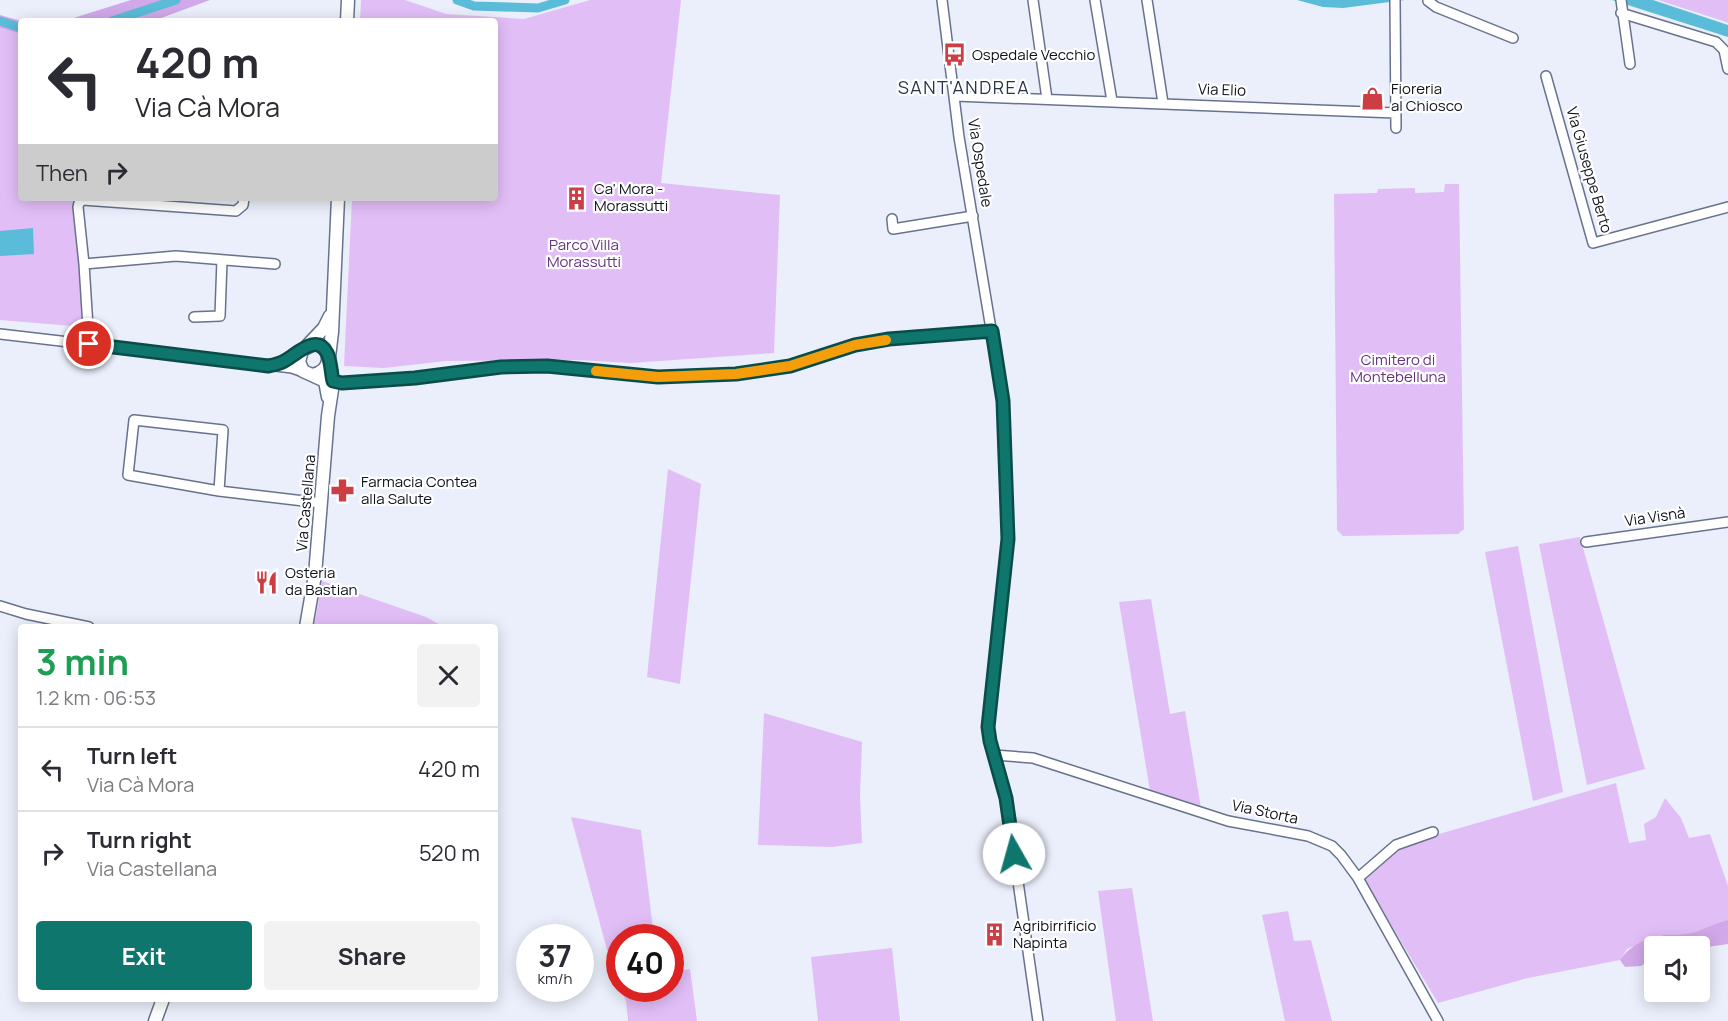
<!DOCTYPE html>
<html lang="en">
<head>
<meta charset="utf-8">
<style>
	:root { --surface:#fff; --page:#f2f2f3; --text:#2b2b33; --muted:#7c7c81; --line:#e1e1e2; --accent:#0f766e }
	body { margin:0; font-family:Manrope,sans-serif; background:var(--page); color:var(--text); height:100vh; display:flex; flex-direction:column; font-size:22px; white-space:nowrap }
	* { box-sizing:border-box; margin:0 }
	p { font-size:20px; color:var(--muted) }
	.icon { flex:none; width:33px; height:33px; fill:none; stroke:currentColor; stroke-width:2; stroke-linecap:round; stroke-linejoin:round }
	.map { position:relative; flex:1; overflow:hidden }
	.drawer { position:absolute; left:18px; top:624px; width:480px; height:378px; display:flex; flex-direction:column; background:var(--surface); border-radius:6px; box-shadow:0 3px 15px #0003 }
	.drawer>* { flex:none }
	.banner { position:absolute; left:18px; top:18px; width:480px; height:183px; border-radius:6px; box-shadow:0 3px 15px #0003; background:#fff; color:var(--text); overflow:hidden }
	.tools { position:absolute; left:1644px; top:936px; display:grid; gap:12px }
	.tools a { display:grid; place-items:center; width:66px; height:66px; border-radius:6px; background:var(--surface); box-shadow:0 3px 15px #0003; font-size:30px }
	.speed { position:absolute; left:516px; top:924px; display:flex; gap:12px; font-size:30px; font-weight:700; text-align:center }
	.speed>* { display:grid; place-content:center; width:78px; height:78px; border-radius:50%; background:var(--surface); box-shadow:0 3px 15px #0003; line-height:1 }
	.speed small { font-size:15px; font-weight:400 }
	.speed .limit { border:9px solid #d22; background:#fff; color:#111 }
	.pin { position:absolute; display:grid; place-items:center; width:51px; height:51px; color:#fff; margin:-26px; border:3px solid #fff; border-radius:50%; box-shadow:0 2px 6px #0007 }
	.me { position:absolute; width:66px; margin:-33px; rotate:353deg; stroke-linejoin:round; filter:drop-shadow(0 0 4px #0008) }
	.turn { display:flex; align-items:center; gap:21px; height:126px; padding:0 18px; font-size:27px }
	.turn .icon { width:78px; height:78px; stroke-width:2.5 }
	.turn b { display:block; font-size:42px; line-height:51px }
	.then { display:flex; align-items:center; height:57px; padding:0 18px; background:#0003; gap:12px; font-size:22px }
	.round { display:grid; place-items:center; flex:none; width:63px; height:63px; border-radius:6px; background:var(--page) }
	.summary { display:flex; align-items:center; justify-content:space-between; height:102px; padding:0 18px }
	h1 { font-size:36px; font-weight:700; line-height:45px; color:#1e9e55 }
	.primary-button { display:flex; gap:12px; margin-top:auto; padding:12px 18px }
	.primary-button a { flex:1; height:69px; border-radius:6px; background:var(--accent); color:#fff; font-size:24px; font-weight:700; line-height:69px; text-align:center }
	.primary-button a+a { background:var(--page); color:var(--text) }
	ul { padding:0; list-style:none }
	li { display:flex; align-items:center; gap:18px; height:84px; padding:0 18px; border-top:2px solid var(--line) }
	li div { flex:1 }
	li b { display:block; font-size:22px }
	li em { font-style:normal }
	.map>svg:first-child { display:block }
	.green { fill:#e2bef7 }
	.forest { fill:#d1a8e9 }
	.water { fill:#5abcd8 }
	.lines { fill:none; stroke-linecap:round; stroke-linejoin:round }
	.canal { stroke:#5abcd8; stroke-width:9 }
	.minor-casing { stroke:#67728c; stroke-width:12 }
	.major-casing { stroke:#67728c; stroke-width:15 }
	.minor { stroke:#fff; stroke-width:9 }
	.major { stroke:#fff; stroke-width:12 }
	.route-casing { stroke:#0a4d48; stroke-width:15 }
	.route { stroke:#0f766e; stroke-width:10 }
	.slow { stroke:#f59e0b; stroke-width:10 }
	.labels { text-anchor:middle; stroke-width:4.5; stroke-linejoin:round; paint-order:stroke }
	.poi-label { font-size:15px; fill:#0d111b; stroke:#fff; text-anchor:start }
	.street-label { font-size:15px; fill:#0d111b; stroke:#fff }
	.park-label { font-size:15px; fill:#64327e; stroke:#fff }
	.quarter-label { font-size:18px; letter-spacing:1.5px; fill:#29334a; stroke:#fff }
</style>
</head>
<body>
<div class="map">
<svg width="1728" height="1021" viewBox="0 0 1728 1021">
	<rect width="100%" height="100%" fill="#eaeffb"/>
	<!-- green -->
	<path class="green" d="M361 0H405L446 14 524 19 590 0H681L661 183 780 195 774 353 631 363 577 360 446 361 384 368 344 366 352 198H495V21H360Z
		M1658 0H1728V23L1720 20Z
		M0 28 21 34V198H117L118 206 73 202 84 327 0 320Z
		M1445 184H1459L1464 529 1458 534 1343 536 1337 530 1334 194 1377 193 1378 189 1415 188V193L1444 192Z
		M668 469 701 484 680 684 647 677Z
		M1580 537 1645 769 1587 785 1539 544Z
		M1518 546 1563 792 1533 801 1485 552Z
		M322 581 426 617 444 627H314Z
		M1151 599 1170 714 1185 711 1201 808 1150 791 1119 602Z
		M764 713 862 742 860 796 862 843 832 847 758 845Z
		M1616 783 1629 843 1646 840 1644 824 1656 817 1665 798 1681 818 1689 838 1710 834 1728 886V920L1719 922 1704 930 1690 934 1661 935 1627 949 1620 960 1528 978 1438 1003 1364 880 1397 850 1432 836Z
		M571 817 641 830 654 937 620 938 619 985 609 957Z
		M1132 888 1153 1021H1116L1098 891Z
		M1288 911 1294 941 1311 940 1332 1021H1285L1262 915Z
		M892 948 900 1021H818L811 957Z
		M690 969 697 1021H628L626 1001 621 989 670 988 671 972Z"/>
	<!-- forest -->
	<path class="forest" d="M131 0H210L153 21H64Z
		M0 15 21 21V34L0 28Z
		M1728 920V944L1700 948 1654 946V957L1641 966 1625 967 1620 960C1629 946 1647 937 1664 935 1673 934 1683 935 1692 933 1705 930 1715 922 1728 920Z"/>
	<!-- water -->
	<path class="water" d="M1297 0H1405L1343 8 1323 7Z
		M1612 0H1653L1728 25V37Z
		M33 228 34 254 0 256V231Z"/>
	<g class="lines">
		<!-- canal -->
		<path class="canal" d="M457 0 474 6 538 8 565 0
			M0 21 21 28
			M112 21 176 0"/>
		<defs>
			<path id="minor" d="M942 0 959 137 1003 401 1008 539 988 727 990 741 1006 798 1038 1021
				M1033 0 1047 99
				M1095 0 1112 101
				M1147 0 1163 103
				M1395 0 1396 128
				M1621 0 1630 64
				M1428 1 1436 7 1513 38
				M1621 13 1716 42 1724 50 1728 69
				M1546 76 1593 243 1728 207
				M955 96 1396 113
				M892 219 893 229 973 216
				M84 264 78 207 79 203 83 200 236 211 243 205 244 198
				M194 317 220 316 222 260
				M0 334 292 368 306 373
				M89 343 84 264 176 256 275 264
				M273 365 285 361 303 349
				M333 381 339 383 373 382 501 367 547 366 658 377 736 373 790 366 855 345 889 339 992 331
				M219 491 223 430 134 420 128 475 219 491 321 503
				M1586 542 1728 522
				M0 606 26 614 89 627
				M994 755 1033 758 1228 821 1308 836 1332 846 1341 855 1358 878 1438 1021
				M1358 878 1396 845 1433 832"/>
			<path id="major" d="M347 21 348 0
				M307 346 324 328 330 316
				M329 357 332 332 338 198
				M312 375C332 372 334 348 314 344L302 350 299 362 303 371 325 381 328 397
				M306 627 315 575 328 416 333 383 329 360
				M155 1021 163 999"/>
		</defs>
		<!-- minor casing -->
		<use href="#minor" class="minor-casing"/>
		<!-- major casing -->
		<use href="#major" class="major-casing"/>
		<!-- minor -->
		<use href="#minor" class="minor"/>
		<!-- major -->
		<use href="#major" class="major"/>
	</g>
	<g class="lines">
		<defs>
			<path id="route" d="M89 344 268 366C274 365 280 364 286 360 297 354 317 333 327 353 331 360 331 373 333 381L342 383 415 378 501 367 547 366 658 377 736 374 790 366 855 345 889 339 992 331 1003 401 1008 539 988 727 990 741 1006 798 1014 854"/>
		</defs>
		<!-- route casing -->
		<use href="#route" class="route-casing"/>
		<!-- route -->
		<use href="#route" class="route"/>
		<!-- slow -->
		<path class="slow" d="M596 371 658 377 736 374 790 366 855 345 886 340"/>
	</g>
	<!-- icons -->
	<defs>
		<symbol id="bus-bare" viewBox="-9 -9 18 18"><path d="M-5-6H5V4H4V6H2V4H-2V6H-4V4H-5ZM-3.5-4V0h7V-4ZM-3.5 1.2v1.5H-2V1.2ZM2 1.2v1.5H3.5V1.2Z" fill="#cd3d44" stroke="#fff" stroke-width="2.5" paint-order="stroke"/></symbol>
		<symbol id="shop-bare" viewBox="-9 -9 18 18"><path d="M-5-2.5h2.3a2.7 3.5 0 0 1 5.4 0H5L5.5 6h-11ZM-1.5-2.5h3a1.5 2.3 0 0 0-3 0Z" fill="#cd3d44" stroke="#fff" stroke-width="2.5" paint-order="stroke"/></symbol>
		<symbol id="building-bare" viewBox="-9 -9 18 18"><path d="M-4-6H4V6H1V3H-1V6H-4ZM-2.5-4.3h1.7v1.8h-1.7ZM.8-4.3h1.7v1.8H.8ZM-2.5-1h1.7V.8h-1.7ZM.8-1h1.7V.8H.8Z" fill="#cd3d44" stroke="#fff" stroke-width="2.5" paint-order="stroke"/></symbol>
		<symbol id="pharmacy-bare" viewBox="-9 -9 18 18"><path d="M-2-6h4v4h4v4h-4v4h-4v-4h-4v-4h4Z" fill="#cd3d44" stroke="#fff" stroke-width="2.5" paint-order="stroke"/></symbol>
		<symbol id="restaurant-bare" viewBox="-9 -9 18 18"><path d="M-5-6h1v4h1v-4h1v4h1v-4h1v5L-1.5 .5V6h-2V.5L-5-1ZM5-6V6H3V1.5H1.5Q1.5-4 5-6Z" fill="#cd3d44" stroke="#fff" stroke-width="2.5" paint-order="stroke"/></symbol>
	</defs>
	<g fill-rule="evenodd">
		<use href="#bus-bare" x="938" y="38" width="33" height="33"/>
		<use href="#shop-bare" x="1356" y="82" width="33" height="33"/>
		<use href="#building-bare" x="560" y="182" width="33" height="33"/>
		<use href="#pharmacy-bare" x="326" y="474" width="33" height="33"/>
		<use href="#restaurant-bare" x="250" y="566" width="33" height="33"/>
		<use href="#building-bare" x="978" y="918" width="33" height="33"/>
	</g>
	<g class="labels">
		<!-- poi labels -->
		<g class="poi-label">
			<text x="972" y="60">Ospedale Vecchio</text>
			<text x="1391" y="94">Fioreria<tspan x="1391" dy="17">al Chiosco</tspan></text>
			<text x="594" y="194">Ca' Mora -<tspan x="594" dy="17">Morassutti</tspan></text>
			<text x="361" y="487">Farmacia Contea<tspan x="361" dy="17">alla Salute</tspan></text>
			<text x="285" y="578">Osteria<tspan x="285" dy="17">da Bastian</tspan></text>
			<text x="1013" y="931">Agribirrificio<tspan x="1013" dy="17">Napinta</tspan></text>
		</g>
		<!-- street labels -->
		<g class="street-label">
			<text transform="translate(1222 90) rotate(2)" y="5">Via Elio</text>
			<text transform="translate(980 163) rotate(81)" y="5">Via Ospedale</text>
			<text transform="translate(1589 170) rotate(74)" y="5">Via Giuseppe Berto</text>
			<text transform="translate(306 503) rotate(-85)" y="5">Via Castellana</text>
			<text transform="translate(1655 517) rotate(-8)" y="5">Via Visnà</text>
			<text transform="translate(1265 812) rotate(12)" y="5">Via Storta</text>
		</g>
		<!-- park labels -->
		<g class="park-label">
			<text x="584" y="250">Parco Villa<tspan x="584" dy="17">Morassutti</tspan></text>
			<text x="1398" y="365">Cimitero di<tspan x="1398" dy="17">Montebelluna</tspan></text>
		</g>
		<!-- quarter labels -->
		<g class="quarter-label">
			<text x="964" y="94">SANT'ANDREA</text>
		</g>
	</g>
</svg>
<div class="tools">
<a><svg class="icon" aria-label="sound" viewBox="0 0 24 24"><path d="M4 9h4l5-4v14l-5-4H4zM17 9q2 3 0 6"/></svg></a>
</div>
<div class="speed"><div>37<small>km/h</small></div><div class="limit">40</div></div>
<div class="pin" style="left:89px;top:344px;background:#d93025"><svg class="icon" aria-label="arrive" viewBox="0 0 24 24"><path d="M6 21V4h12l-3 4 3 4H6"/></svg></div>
<svg class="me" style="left:1014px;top:854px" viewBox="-20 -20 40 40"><circle r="19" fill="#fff"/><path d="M0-13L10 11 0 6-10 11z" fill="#0f766e"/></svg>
<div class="banner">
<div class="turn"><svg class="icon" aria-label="left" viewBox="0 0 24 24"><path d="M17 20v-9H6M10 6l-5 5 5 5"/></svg><div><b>420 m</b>Via Cà Mora</div></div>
<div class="then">Then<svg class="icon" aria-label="right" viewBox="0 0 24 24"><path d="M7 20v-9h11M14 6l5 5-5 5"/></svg></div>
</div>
<section class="drawer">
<div class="summary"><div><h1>3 min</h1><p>1.2 km · 06:53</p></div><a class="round"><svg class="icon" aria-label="close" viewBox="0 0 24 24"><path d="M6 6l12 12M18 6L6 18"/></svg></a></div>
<ul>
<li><svg class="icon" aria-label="left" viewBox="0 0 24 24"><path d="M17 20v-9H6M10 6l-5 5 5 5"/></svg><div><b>Turn left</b><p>Via Cà Mora</p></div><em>420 m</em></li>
<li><svg class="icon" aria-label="right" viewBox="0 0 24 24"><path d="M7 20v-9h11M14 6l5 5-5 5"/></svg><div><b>Turn right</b><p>Via Castellana</p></div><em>520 m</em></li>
</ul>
<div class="primary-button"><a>Exit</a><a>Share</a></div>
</section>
</div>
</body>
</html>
